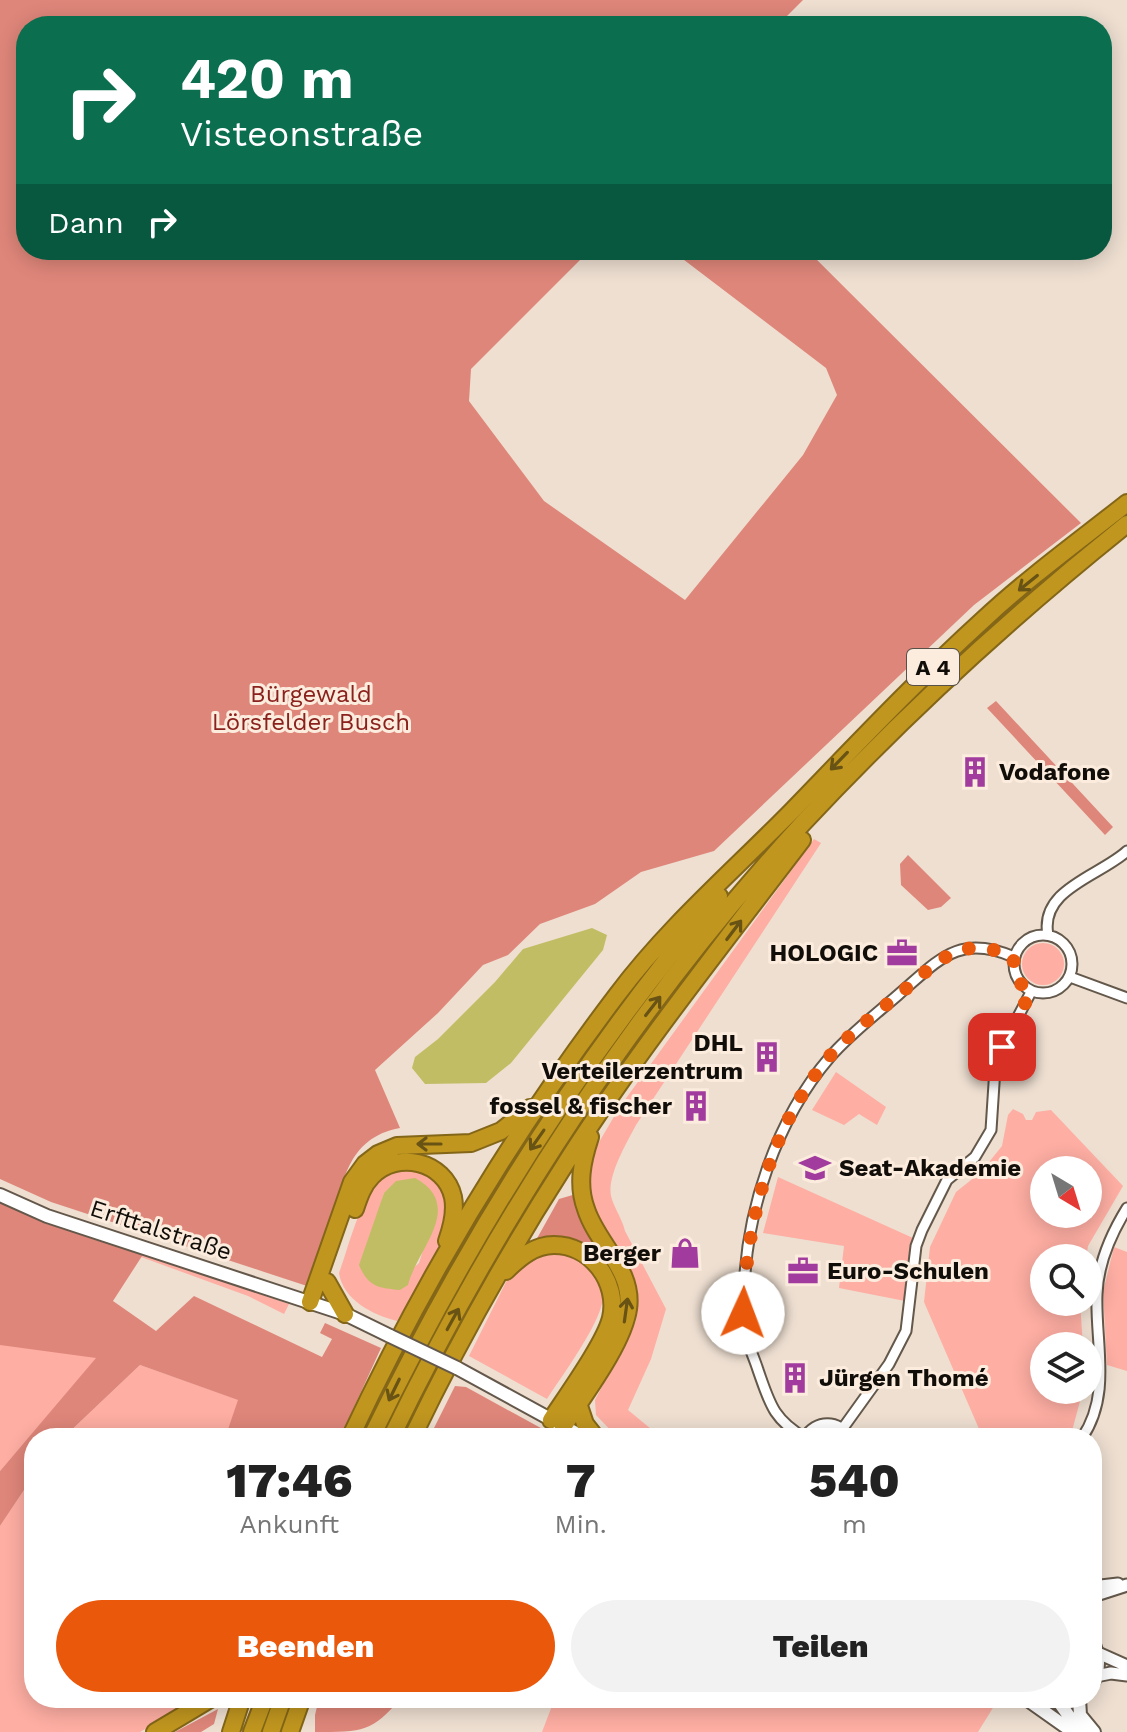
<!DOCTYPE html>
<html lang="de">
<head>
<meta charset="utf-8">
<style>
	:root { --surface:#fff; --page:#f2f2f2; --text:#222; --muted:#767676; --accent:#ea580c }
	body { margin:0; font-family:"Work Sans",sans-serif; background:var(--page); color:var(--text); height:100vh; display:flex; flex-direction:column; font-size:30px; white-space:nowrap }
	* { box-sizing:border-box; margin:0 }
	p { font-size:26px; color:var(--muted) }
	.icon { flex:none; width:44px; height:44px; fill:none; stroke:currentColor; stroke-width:2; stroke-linecap:round; stroke-linejoin:round }
	.map { position:relative; flex:1; overflow:hidden }
	.panel { position:absolute; left:24px; top:1428px; width:1078px; height:280px; display:flex; flex-direction:column; background:var(--surface); border-radius:32px; box-shadow:0 4px 20px #0003 }
	.panel>* { flex:none }
	.top-card { position:absolute; left:16px; top:16px; width:1096px; height:244px; border-radius:32px; box-shadow:0 4px 20px #0003; background:#0b6e4f; color:#fff; overflow:hidden }
	.needle { width:52px; rotate:142deg }
	.controls { position:absolute; left:1030px; top:1156px; display:grid; gap:16px }
	.controls a { display:grid; place-items:center; width:72px; height:72px; border-radius:50%; background:var(--surface); box-shadow:0 4px 20px #0003; font-size:40px }
	.pin { position:absolute; display:grid; place-items:center; width:68px; height:68px; color:#fff; margin:-34px; border-radius:16px; box-shadow:0 4px 12px #0006 }
	.me { position:absolute; width:88px; margin:-44px; rotate:2deg; stroke-linejoin:round; filter:drop-shadow(0 0 6px #0008) }
	.turn { display:flex; align-items:center; gap:28px; height:168px; padding:0 32px; font-size:36px }
	.turn .icon { width:104px; height:104px; stroke-width:2.5 }
	.turn b { display:block; font-size:56px; line-height:68px }
	.then { display:flex; align-items:center; height:76px; padding:0 32px; background:#0003; gap:16px; font-size:30px }
	.eta { display:flex; justify-content:space-evenly; align-items:center; height:136px; text-align:center }
	.eta b { font-size:48px; font-weight:800; line-height:56px }
	.primary-button { display:flex; gap:16px; margin-top:auto; padding:16px 32px }
	.primary-button a { flex:1; height:92px; border-radius:48px; background:var(--accent); color:#fff; font-size:32px; font-weight:800; line-height:92px; text-align:center }
	.primary-button a+a { background:var(--page); color:var(--text) }
	.map>svg:first-child { display:block }
	.green { fill:#feaea3; fill-rule:evenodd }
	.forest { fill:#df867a }
	.water { fill:#c1bd64 }
	.lines { fill:none; stroke-linecap:round; stroke-linejoin:round }
	.minor-casing { stroke:#64584b; stroke-width:13 }
	.tertiary-casing { stroke:#64584b; stroke-width:15 }
	.secondary-casing { stroke:#64584b; stroke-width:16 }
	.motorway-casing { stroke:#836617; stroke-width:20 }
	.minor { stroke:#fff; stroke-width:9 }
	.tertiary { stroke:#fff; stroke-width:11 }
	.secondary { stroke:#fff; stroke-width:12 }
	.motorway { stroke:#c0961f; stroke-width:16 }
	.secondary-bridge-casing { stroke:#64584b; stroke-width:16; stroke-linecap:butt }
	.secondary-bridge { stroke:#fff; stroke-width:12 }
	.oneway { stroke:#685214 }
	.route { stroke:#ea580c; stroke-width:14; stroke-dasharray:0 25.2 }
	.labels { text-anchor:middle; stroke-width:6; stroke-linejoin:round; paint-order:stroke }
	.shield { fill:#fbecde; stroke:#575048; stroke-width:2 }
	.shield-label { font-size:22px; font-weight:bold; fill:#110d08 }
	.park-label { font-size:24px; fill:#8b211c; stroke:#fbecde }
	.poi-label { font-size:24px; font-weight:bold; fill:#110d08; stroke:#fbecde; text-anchor:start }
	.street-label { font-size:24px; fill:#110d08; stroke:#fbecde }
</style>
</head>
<body>
<div class="map">
<svg width="1127" height="1732" viewBox="0 0 1127 1732">
	<rect width="100%" height="100%" fill="#eedfd1"/>
	<!-- green -->
	<path class="green" d="M814 839 821 843 636 1125C627 1142 607 1176 611 1196 614 1208 622 1218 625 1231L666 1309 651 1359 628 1410 662 1438H618L596 1415 595 1400 636 1321 638 1295 629 1271 591 1204V1156L619 1108Z
		M1022 964a21 21 0 1 1 42 0a21 21 0 1 1-42 0Z
		M836 1072 886 1107 877 1125 859 1114 844 1125 812 1110Z
		M1013 1109 1023 1114 1026 1120H1032L1036 1112 1051 1110 1123 1186 1088 1246 1086 1258H1044V1302H1080L1083 1346H1044V1390H1083L1072 1431 1066 1438H983L924 1302 930 1247 956 1192 981 1172 1002 1146 1008 1115ZM1044 1170H1088V1214H1044Z
		M414 1168C486 1198 423 1277 397 1321 373 1315 343 1300 339 1273 350 1244 362 1187 389 1172 396 1168 406 1168 414 1168ZM384 1193 425 1244 419 1263 411 1270 377 1218Z
		M778 1177 913 1238 905 1301 839 1288 844 1246 763 1233Z
		M1114 1247 1127 1252V1371L1107 1365 1103 1292Z
		M553 1252C570 1253 581 1257 592 1270 597 1275 603 1286 603 1293 606 1317 561 1377 547 1399L469 1356 510 1274 530 1258Z
		M144 1253 289 1304 284 1314 248 1296 141 1257Z
		M0 1331 97 1358 0 1471Z
		M140 1365 239 1400 225 1438H63Z
		M34 1475V1698H179L181 1708 140 1732H0V1526Z
		M555 1698H999L978 1732H542Z"/>
	<!-- forest -->
	<path class="forest" d="M0 0H803L777 26H26V250H590L471 369 469 401 544 501 685 600 803 455 837 395 826 368 671 250H807L1081 523 974 605 714 851 641 872 595 904 540 924 508 955 483 965 438 1013 375 1070 400 1128C346 1138 343 1184 330 1228 323 1248 315 1267 307 1286L51 1202 0 1179Z
		M996 701 1113 827 1105 835 987 708Z
		M908 855 951 898 941 907 928 910 901 885 900 864Z
		M576 1194 599 1246 596 1252C576 1238 558 1239 535 1242L559 1199Z
		M0 1202 47 1224 144 1253 113 1301 156 1331 194 1296 322 1357 332 1339 320 1333 325 1323 381 1348 340 1438H225L238 1400 140 1365 63 1438H34V1475L0 1526V1471L96 1358 0 1345Z
		M455 1386 466 1387 559 1438H429Z
		M319 1698H401C372 1732 363 1732 315 1732V1715Z
		M218 1709 214 1724 201 1732H175Z"/>
	<!-- water -->
	<path class="water" d="M592 928 607 935 603 950 511 1063 486 1083 425 1084 412 1068 415 1057 438 1039 495 982 523 949Z
		M415 1178C466 1206 417 1249 408 1285L400 1290C377 1288 368 1286 359 1265L384 1193 396 1181Z"/>
	<g class="lines">
		<defs>
			<path id="minor" d="M1014 964a29 29 0 1 1 58 0a29 29 0 1 1-58 0Z
				M1048 935C1039 889 1100 876 1127 851
				M1070 977 1127 998
				M843 1428 889 1364 906 1331 916 1246 922 1230 947 1180 975 1157 991 1130 995 1068 1002 1047 1031 992
				M804 1438C817 1419 838 1419 850 1438
				M805 1438C773 1419 770 1404 758 1370 754 1357 747 1343 744 1330 742 1318 744 1305 744 1293 746 1211 776 1120 830 1057 850 1034 875 1015 898 995 939 960 958 933 1014 957
				M1082 1438C1112 1394 1095 1343 1097 1294 1098 1263 1111 1234 1127 1208"/>
			<path id="tertiary" d="M1092 1587 1118 1584
				M1092 1599 1096 1595 1127 1585
				M1098 1653 1127 1666
				M1096 1676 1111 1673 1127 1675"/>
			<path id="secondary" d="M0 1195 47 1216 345 1314 390 1336
				M457 1368 585 1438
				M1092 1641C1100 1656 1100 1670 1092 1684
				M1025 1698 1073 1732
				M1042 1698 1059 1702 1076 1698
				M1079 1698 1080 1715 1094 1732
				M1059 1702 1080 1732"/>
			<path id="motorway" d="M355 1209C359 1197 363 1185 372 1176 397 1150 445 1161 453 1197 456 1212 452 1227 447 1241
				M506 1271C519 1258 534 1245 554 1245 591 1245 619 1282 611 1318 605 1343 566 1397 551 1420
				M327 1282 345 1314
				M310 1302 352 1182 365 1164 378 1154 397 1146 471 1143 501 1131 530 1108
				M578 1403 585 1424 596 1438
				M563 1427C583 1396 623 1344 628 1309 634 1270 597 1244 586 1209 577 1185 582 1161 590 1137
				M350 1438C423 1282 513 1132 617 995 668 927 732 872 791 812 854 747 916 681 983 620 1028 578 1079 541 1127 503
				M371 1438C465 1244 579 1060 719 896
				M391 1438C497 1219 638 1002 803 823 904 715 1012 616 1127 524
				M412 1438C458 1342 511 1248 569 1158 640 1048 723 944 802 840
				M155 1732 212 1698
				M231 1732 242 1698
				M252 1732 265 1698
				M271 1732 283 1698
				M290 1732 302 1698"/>
		</defs>
		<!-- minor casing -->
		<use href="#minor" class="minor-casing"/>
		<!-- tertiary casing -->
		<use href="#tertiary" class="tertiary-casing"/>
		<!-- secondary casing -->
		<use href="#secondary" class="secondary-casing"/>
		<!-- motorway casing -->
		<use href="#motorway" class="motorway-casing"/>
		<!-- minor -->
		<use href="#minor" class="minor"/>
		<!-- tertiary -->
		<use href="#tertiary" class="tertiary"/>
		<!-- secondary -->
		<use href="#secondary" class="secondary"/>
		<!-- motorway -->
		<use href="#motorway" class="motorway"/>
		<defs>
			<path id="secondary-bridge" d="M390 1336 457 1368"/>
		</defs>
		<!-- secondary-bridge casing -->
		<use href="#secondary-bridge" class="secondary-bridge-casing"/>
		<!-- secondary-bridge -->
		<use href="#secondary-bridge" class="secondary-bridge"/>
	</g>
	<!-- one-way arrows -->
	<defs><path id="oneway-shaft" d="M-6 0H5M1.5-3L5.5 0L1.5 3" fill="none" stroke-width="1.6" stroke-linecap="round" stroke-linejoin="round" transform="scale(2)"/></defs>
	<g class="oneway">
		<use href="#oneway-shaft" transform="translate(1028 583) rotate(141)"/>
		<use href="#oneway-shaft" transform="translate(839 761) rotate(134)"/>
		<use href="#oneway-shaft" transform="translate(734 930) rotate(-53)"/>
		<use href="#oneway-shaft" transform="translate(653 1006) rotate(-52)"/>
		<use href="#oneway-shaft" transform="translate(537 1140) rotate(125)"/>
		<use href="#oneway-shaft" transform="translate(429 1144) rotate(-180)"/>
		<use href="#oneway-shaft" transform="translate(626 1310) rotate(-82)"/>
		<use href="#oneway-shaft" transform="translate(453 1319) rotate(-61)"/>
		<use href="#oneway-shaft" transform="translate(394 1390) rotate(116)"/>
	</g>
	<g class="lines">
		<!-- route -->
		<path class="route" d="M743 1313C746 1223 770 1128 829 1057 850 1033 878 1012 902 992 942 958 961 934 1014 957 1012 973 1017 983 1031 992L1002 1047"/>
	</g>
	<!-- icons -->
	<defs>
		<symbol id="building-bare" viewBox="-9 -9 18 18"><path d="M-4-6H4V6H1V3H-1V6H-4ZM-2.5-4.3h1.7v1.8h-1.7ZM.8-4.3h1.7v1.8H.8ZM-2.5-1h1.7V.8h-1.7ZM.8-1h1.7V.8H.8Z" fill="#a23b9e" stroke="#fbecde" stroke-width="2.5" paint-order="stroke"/></symbol>
		<symbol id="office-bare" viewBox="-9 -9 18 18"><path d="M-6-3h4V-5.5h4V-3h4V5H-6ZM-1-4.5V-3h2v-1.5ZM-6 0V1H6V0Z" fill="#a23b9e" stroke="#fbecde" stroke-width="2.5" paint-order="stroke"/></symbol>
		<symbol id="school-bare" viewBox="-9 -9 18 18"><path d="M0-5L7-2L0 1L-7-2ZM-4 1L0 2.5L4 1V4Q0 6-4 4Z" fill="#a23b9e" stroke="#fbecde" stroke-width="2.5" paint-order="stroke"/></symbol>
		<symbol id="shop-bare" viewBox="-9 -9 18 18"><path d="M-5-2.5h2.3a2.7 3.5 0 0 1 5.4 0H5L5.5 6h-11ZM-1.5-2.5h3a1.5 2.3 0 0 0-3 0Z" fill="#a23b9e" stroke="#fbecde" stroke-width="2.5" paint-order="stroke"/></symbol>
	</defs>
	<g fill-rule="evenodd">
		<use href="#building-bare" x="953" y="750" width="44" height="44"/>
		<use href="#office-bare" x="880" y="931" width="44" height="44"/>
		<use href="#building-bare" x="745" y="1035" width="44" height="44"/>
		<use href="#building-bare" x="674" y="1084" width="44" height="44"/>
		<use href="#school-bare" x="793" y="1146" width="44" height="44"/>
		<use href="#shop-bare" x="663" y="1231" width="44" height="44"/>
		<use href="#office-bare" x="781" y="1249" width="44" height="44"/>
		<use href="#building-bare" x="773" y="1356" width="44" height="44"/>
	</g>
	<g class="labels">
		<!-- shield labels -->
		<rect class="shield" x="907" y="649" width="52" height="36" rx="6"/>
		<g class="shield-label">
			<text x="933" y="675">A 4</text>
		</g>
		<!-- park labels -->
		<g class="park-label">
			<text x="311" y="702">Bürgewald<tspan x="311" dy="28">Lörsfelder Busch</tspan></text>
		</g>
		<!-- poi labels -->
		<g class="poi-label">
			<text x="999" y="780">Vodafone</text>
			<text x="878" y="961" text-anchor="end">HOLOGIC</text>
			<text x="743" y="1051" text-anchor="end">DHL<tspan x="743" dy="28">Verteilerzentrum</tspan></text>
			<text x="672" y="1114" text-anchor="end">fossel &amp; fischer</text>
			<text x="839" y="1176">Seat-Akademie</text>
			<text x="661" y="1261" text-anchor="end">Berger</text>
			<text x="827" y="1279">Euro-Schulen</text>
			<text x="819" y="1386">Jürgen Thomé</text>
		</g>
		<!-- street labels -->
		<g class="street-label">
			<text transform="translate(161 1230) rotate(18)" y="8">Erfttalstraße</text>
		</g>
	</g>
</svg>
<div class="controls">
<a><svg class="needle" viewBox="-14 -14 28 28"><path d="M0-13l5 13h-10z" fill="#e53935"/><path d="M0 13l5-13h-10z" fill="#767676"/></svg></a>
<a><svg class="icon" aria-label="search" viewBox="0 0 24 24"><circle cx="10" cy="10" r="6"/><path d="M15 15l6 6"/></svg></a>
<a><svg class="icon" aria-label="layers" viewBox="0 0 24 24"><path d="M12 4l9 5-9 5-9-5zM3 14l9 5 9-5"/></svg></a>
</div>
<div class="pin" style="left:1002px;top:1047px;background:#d93025"><svg class="icon" aria-label="arrive" viewBox="0 0 24 24"><path d="M6 21V4h12l-3 4 3 4H6"/></svg></div>
<svg class="me" style="left:743px;top:1313px" viewBox="-20 -20 40 40"><circle r="19" fill="#fff"/><path d="M0-13L10 11 0 6-10 11z" fill="#ea580c"/></svg>
<div class="top-card">
<div class="turn"><svg class="icon" aria-label="right" viewBox="0 0 24 24"><path d="M7 20v-9h11M14 6l5 5-5 5"/></svg><div><b>420 m</b>Visteonstraße</div></div>
<div class="then">Dann<svg class="icon" aria-label="right" viewBox="0 0 24 24"><path d="M7 20v-9h11M14 6l5 5-5 5"/></svg></div>
</div>
<section class="panel">
<div class="eta">
<div><b>17:46</b><p>Ankunft</p></div>
<div><b>7</b><p>Min.</p></div>
<div><b>540</b><p>m</p></div>
</div>
<div class="primary-button"><a>Beenden</a><a>Teilen</a></div>
</section>
</div>
</body>
</html>
